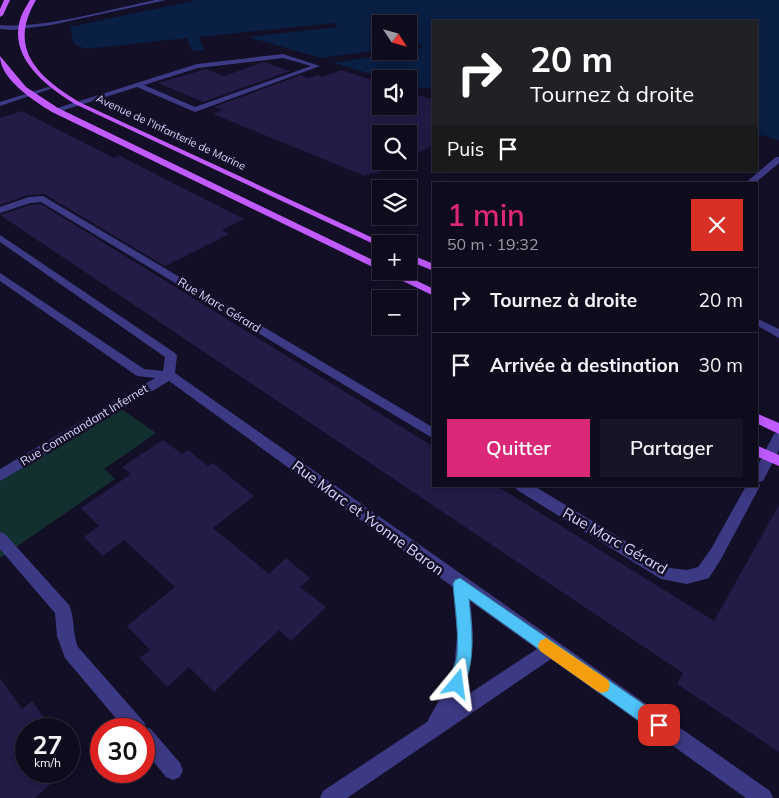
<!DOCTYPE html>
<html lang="fr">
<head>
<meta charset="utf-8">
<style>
	:root { --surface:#0e0b1c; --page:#171425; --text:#f1f3f6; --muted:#9b9ba3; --line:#2e2b3b; --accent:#db2777 }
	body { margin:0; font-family:Mulish,sans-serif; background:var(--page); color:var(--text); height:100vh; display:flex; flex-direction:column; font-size:19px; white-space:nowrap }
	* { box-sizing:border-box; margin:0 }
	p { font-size:16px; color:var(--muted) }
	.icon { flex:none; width:28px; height:28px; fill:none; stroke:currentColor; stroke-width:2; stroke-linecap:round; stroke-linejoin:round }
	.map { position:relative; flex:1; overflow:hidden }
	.drawer { position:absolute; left:432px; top:182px; width:326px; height:305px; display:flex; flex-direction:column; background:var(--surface); border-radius:0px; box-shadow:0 2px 12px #0003,0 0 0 1px var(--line) }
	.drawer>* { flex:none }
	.banner { position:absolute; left:432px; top:20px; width:326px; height:152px; border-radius:0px; box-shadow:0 2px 12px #0003,0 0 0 1px var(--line); background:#202124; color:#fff; overflow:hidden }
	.needle { width:32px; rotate:126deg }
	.buttons { position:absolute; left:372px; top:15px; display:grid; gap:10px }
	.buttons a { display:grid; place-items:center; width:45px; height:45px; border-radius:0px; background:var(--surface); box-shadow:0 2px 12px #0003,0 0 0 1px var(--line); font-size:25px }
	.speed { position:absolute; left:15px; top:718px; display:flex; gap:10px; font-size:25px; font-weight:700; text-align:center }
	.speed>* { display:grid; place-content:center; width:65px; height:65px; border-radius:50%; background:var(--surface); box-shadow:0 2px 12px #0003,0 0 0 1px var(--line); line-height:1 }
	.speed small { font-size:12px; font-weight:400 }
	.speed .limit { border:8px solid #d22; background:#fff; color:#111 }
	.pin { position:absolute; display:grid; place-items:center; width:42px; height:42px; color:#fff; margin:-21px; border-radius:10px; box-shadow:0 2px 8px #0006 }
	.me { position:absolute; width:55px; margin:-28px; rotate:16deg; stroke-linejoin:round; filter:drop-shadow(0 0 4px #0008) }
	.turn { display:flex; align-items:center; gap:18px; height:105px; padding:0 15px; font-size:22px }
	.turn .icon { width:65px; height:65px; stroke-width:2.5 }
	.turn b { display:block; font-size:35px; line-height:42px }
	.then { display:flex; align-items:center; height:48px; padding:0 15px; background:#0003; gap:10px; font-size:19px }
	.round { display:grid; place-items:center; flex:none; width:52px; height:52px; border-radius:0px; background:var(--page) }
	.summary { display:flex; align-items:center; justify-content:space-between; height:85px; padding:0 15px }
	h1 { font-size:30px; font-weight:600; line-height:38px; color:var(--accent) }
	.cta { display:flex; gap:10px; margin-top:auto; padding:10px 15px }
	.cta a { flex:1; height:58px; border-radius:0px; background:var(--accent); color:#fff; font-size:20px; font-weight:600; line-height:58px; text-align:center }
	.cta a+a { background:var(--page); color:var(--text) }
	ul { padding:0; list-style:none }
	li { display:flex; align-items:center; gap:15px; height:65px; padding:0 15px; border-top:1px solid var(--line) }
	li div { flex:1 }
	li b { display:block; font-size:19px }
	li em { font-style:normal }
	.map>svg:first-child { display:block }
	.green { fill:#12302f }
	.water { fill:#0a1f44 }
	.building { fill:#241b47 }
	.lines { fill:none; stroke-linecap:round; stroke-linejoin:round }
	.minor { fill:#3d3a85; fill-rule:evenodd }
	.major { fill:#c25bff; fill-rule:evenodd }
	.route { fill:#4fc3f7; stroke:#337fa1 }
	.slow { fill:#f59e0b }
	.labels { text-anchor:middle; stroke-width:5; stroke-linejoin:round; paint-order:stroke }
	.far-street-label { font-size:11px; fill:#d9d4ff; stroke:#130f26 }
	.street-label { font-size:12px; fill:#d9d4ff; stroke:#130f26 }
	.near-street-label { font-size:15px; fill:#d9d4ff; stroke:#130f26 }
</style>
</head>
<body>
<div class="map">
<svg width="779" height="798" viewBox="0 0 779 798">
	<rect width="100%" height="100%" fill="#130f26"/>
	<!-- green -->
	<path class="green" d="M117 406 156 433 104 469 115 479 0 558V476Z"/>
	<!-- water -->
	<path class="water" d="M197 0H779V140L758 134V21H434V87L424 89 409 85V79H388L334 63 423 48 418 44 409 45V24H381V50L321 58 248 37 338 27 334 23 199 37 204 50 192 51 187 38 86 49 74 44 70 27Z"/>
	<!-- building -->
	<path class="building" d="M264 62 290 71 203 102 158 83 206 69 224 76Z
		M341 70 381 83V106H409V92L434 100V145L409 158V134H381V161H402L376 174 372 173 365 176 213 114 223 110 214 107 301 75 309 78 317 75 323 77Z
		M22 111 114 158 120 156 244 219 222 230 229 234 165 266 44 194 28 195 0 205V118Z
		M41 204 434 447V486H497L714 621 779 505V752L677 684 683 673 0 215 30 205Z
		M163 440 182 454 188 450 208 466 213 463 254 496 213 528 269 574 286 558 310 578 300 587 326 607 291 641 279 630 214 692 189 667 167 687 140 658 150 650 127 626 175 587 124 540 103 556 84 537 99 526 81 508 131 474 122 467Z
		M0 678 22 709 32 701 52 729H26V771H65L35 798H0Z"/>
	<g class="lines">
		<!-- minor -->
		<path class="minor" d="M155 0H166L51 25 13 30 0 29V25C45 29 110 9 155 0Z
			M283 54 320 66 195 112 137 87 58 112 51 110 197 64ZM283 58 311 66 195 107 144 85 198 68Z
			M48 87 53 88 0 106V102Z
			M776 157H779V163L754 184H744Z
			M43 196 434 428V439L41 202 30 203 0 213V207L29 197Z
			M0 235 175 353 177 356 175 373 770 791 773 798H746L551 659 347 798H320L323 791 427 722 448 684 455 659 457 634 453 587 169 381 0 481V469L155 378 137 376 0 281V273L144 369 163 371 165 357 0 242ZM470 601 537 649 458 701C474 668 475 636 470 601Z
			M758 319 779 329V338L758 326Z
			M779 432V450L763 481 758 482 760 486 721 559 709 578 687 584 661 579 517 490 515 486H534L670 568 687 570 698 567 711 549 746 486H758V465L774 434Z
			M0 532 5 534 69 605C75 618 72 633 78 647L144 722 146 727 151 729 180 763 183 770 180 777 173 780 166 777 144 750V729H125L65 658 57 636 55 613 0 549Z"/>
		<!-- major -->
		<path class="major" d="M4 0H10L3 15 0 17V9Z
			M30 0H36C7 49 38 77 79 102L386 244H381V247L378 246 75 104C45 86 7 56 21 17 23 11 27 5 30 0Z
			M0 56 26 87 58 108 381 264V271L52 112C34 101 0 79 0 56Z
			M409 254 434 264V271L409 261Z
			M382 271H396L434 289V296Z
			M758 414 779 423V434L758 424Z
			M758 446 779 455V466L758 457Z"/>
	</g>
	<!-- route -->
	<path class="route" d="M460 578 665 719 667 725 665 731 659 733 653 731 469 599C472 630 476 659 463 689L457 692 452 689C447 678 456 667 457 655 459 632 455 608 453 584L455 580Z"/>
	<!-- slow -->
	<path class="slow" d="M546 638 608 680 610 685 608 691 602 693 597 691 540 651 538 646 540 641Z"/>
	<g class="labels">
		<!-- far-street labels -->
		<g class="far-street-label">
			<text transform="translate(171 132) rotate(25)" y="4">Avenue de l'Infanterie de Marine</text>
		</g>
		<!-- street labels -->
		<g class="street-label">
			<text transform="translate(219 305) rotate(31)" y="4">Rue Marc Gérard</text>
			<text transform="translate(84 425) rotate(-31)" y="4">Rue Commandant Infernet</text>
		</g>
		<!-- near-street labels -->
		<g class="near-street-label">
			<text transform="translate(368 518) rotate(36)" y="5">Rue Marc et Yvonne Baron</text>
			<text transform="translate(615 541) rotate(30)" y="5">Rue Marc Gérard</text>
		</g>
	</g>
</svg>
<div class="buttons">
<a><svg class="needle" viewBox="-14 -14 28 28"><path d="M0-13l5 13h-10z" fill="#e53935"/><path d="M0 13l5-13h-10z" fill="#9b9ba3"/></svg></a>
<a><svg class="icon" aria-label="sound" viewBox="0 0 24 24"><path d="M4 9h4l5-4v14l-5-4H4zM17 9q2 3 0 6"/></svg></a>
<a><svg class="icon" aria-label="search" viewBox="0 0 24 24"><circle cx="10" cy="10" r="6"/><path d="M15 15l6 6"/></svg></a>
<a><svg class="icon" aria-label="layers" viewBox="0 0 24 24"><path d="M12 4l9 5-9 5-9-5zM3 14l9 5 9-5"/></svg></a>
<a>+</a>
<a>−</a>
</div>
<div class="speed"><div>27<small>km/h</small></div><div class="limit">30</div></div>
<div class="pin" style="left:659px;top:725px;background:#d93025"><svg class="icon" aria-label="arrive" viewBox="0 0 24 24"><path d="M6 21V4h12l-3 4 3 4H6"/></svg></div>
<svg class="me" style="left:457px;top:684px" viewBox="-20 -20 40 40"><path d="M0-17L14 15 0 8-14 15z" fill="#4fc3f7" stroke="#fff" stroke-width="4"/></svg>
<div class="banner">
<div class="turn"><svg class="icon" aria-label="right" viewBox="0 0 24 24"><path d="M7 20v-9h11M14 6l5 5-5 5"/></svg><div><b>20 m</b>Tournez à droite</div></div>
<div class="then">Puis<svg class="icon" aria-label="arrive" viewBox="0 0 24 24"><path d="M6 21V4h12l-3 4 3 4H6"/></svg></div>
</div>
<section class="drawer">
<div class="summary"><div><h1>1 min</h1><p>50 m · 19:32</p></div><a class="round" style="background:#d93025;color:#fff"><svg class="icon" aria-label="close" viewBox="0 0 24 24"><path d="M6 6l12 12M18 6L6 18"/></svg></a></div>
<ul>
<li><svg class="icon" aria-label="right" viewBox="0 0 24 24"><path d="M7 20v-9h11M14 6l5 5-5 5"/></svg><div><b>Tournez à droite</b></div><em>20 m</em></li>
<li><svg class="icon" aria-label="arrive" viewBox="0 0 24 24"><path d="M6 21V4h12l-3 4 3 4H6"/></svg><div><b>Arrivée à destination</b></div><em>30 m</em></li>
</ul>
<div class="cta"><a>Quitter</a><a>Partager</a></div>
</section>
</div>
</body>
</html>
